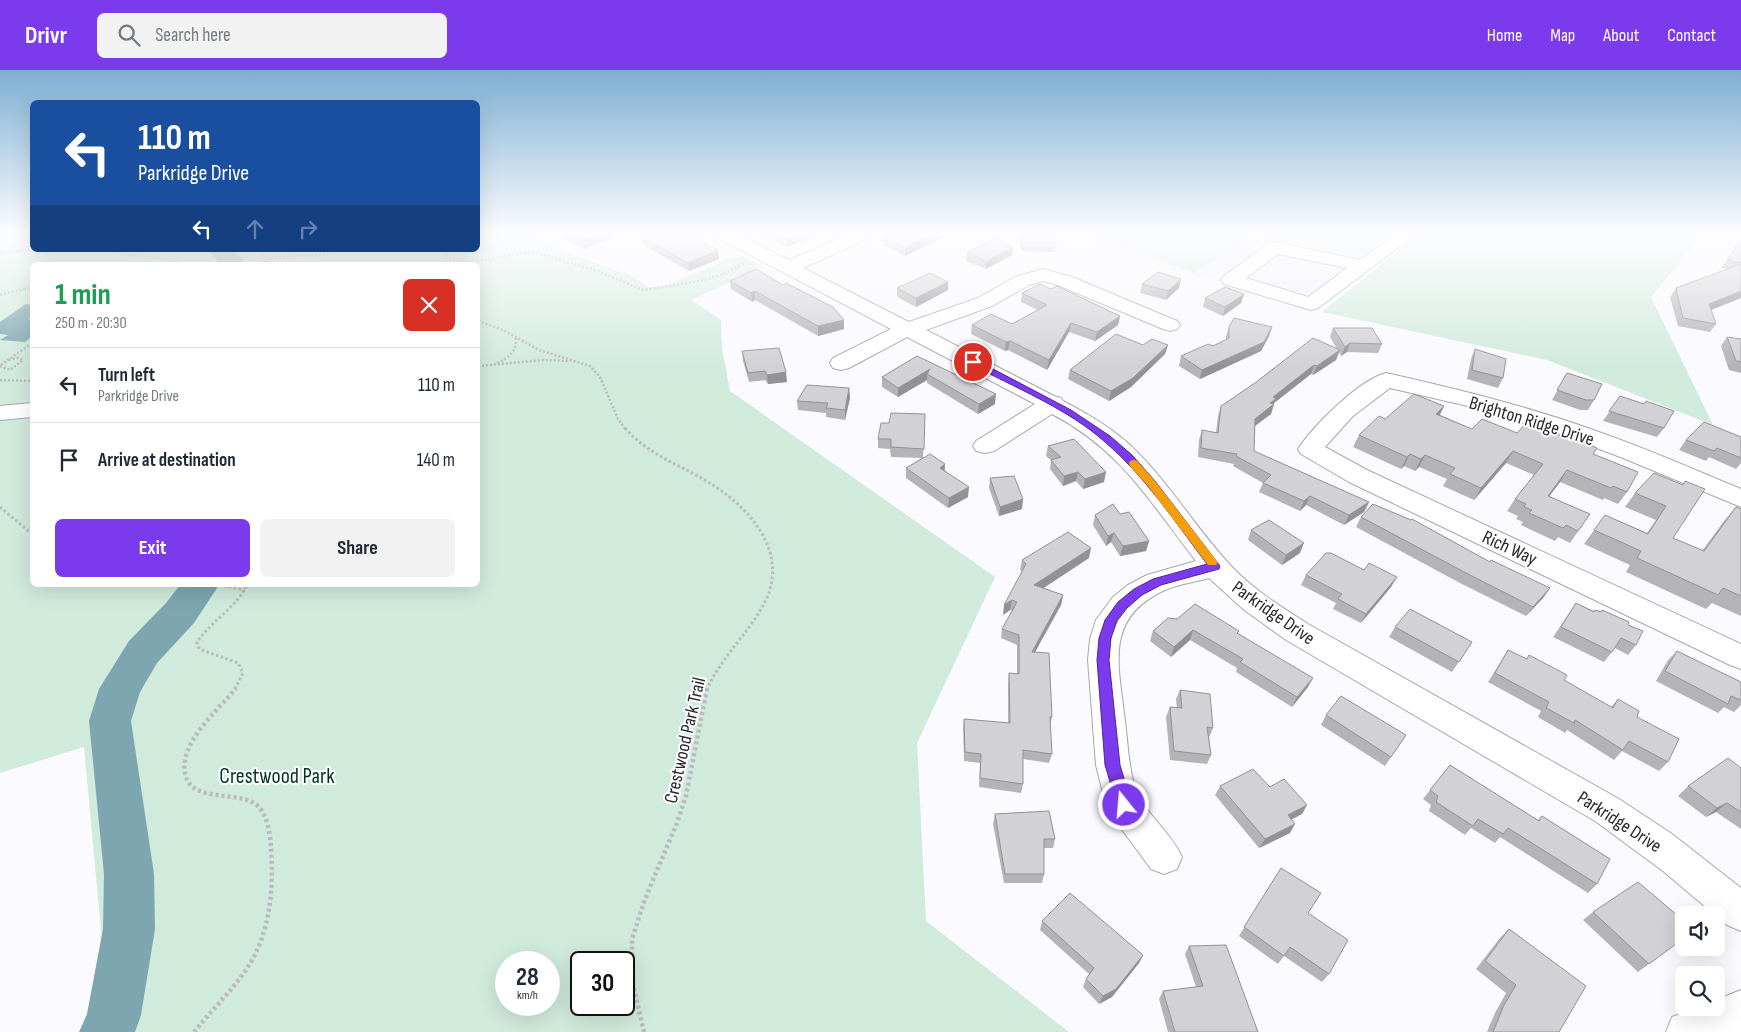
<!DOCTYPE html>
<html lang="en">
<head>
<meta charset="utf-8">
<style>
	:root { --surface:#fff; --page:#f2f2f3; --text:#1f2937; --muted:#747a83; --line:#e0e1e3; --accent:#7c3aed }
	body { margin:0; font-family:"Sofia Sans Condensed",sans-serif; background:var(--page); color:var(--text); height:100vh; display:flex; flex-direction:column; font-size:19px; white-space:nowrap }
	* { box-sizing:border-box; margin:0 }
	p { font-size:16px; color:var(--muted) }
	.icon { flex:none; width:28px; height:28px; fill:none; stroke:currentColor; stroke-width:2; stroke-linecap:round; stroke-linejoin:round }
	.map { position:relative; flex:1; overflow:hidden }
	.panel { position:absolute; left:30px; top:192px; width:450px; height:325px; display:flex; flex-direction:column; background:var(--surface); border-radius:8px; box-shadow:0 5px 20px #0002 }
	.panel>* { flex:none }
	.top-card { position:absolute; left:30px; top:30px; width:450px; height:152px; border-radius:8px; box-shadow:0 5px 20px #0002; background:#1a4fa0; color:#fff; overflow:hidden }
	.buttons { position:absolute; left:1675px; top:836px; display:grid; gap:10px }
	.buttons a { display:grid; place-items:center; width:50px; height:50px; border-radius:8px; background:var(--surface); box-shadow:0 5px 20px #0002; font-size:25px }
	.speed { position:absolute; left:495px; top:881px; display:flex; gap:10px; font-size:25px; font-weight:700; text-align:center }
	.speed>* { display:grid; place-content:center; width:65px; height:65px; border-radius:50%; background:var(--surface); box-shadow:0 5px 20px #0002; line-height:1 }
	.speed small { font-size:12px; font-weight:400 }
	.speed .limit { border:2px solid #111; border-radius:8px; background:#fff; color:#111 }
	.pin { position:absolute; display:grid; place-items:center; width:42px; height:42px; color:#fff; margin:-21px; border:2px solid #fff; border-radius:50%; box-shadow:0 1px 5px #0007 }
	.me { position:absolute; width:55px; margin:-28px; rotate:343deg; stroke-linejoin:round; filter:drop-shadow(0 0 4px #0008) }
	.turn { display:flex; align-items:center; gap:18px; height:105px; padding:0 25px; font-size:22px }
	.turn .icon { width:65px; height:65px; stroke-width:2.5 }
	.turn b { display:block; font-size:35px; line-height:42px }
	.lanes { display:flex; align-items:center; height:48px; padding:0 25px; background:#0003; justify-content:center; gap:25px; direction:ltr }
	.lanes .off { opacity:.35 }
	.round { display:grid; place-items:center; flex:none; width:52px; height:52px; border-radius:8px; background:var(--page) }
	.head { display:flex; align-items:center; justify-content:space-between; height:85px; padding:0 25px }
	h1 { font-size:30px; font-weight:700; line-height:38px; color:#1e9e55 }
	.cta { display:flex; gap:10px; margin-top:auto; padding:10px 25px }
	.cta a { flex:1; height:58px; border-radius:8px; background:var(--accent); color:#fff; font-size:20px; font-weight:700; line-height:58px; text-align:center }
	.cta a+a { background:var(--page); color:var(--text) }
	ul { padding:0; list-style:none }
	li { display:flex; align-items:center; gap:15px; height:75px; padding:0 25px; border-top:1px solid var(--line) }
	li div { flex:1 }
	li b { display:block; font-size:19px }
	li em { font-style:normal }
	header { display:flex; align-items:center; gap:30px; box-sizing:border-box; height:70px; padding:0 25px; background:var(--accent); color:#fff }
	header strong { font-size:24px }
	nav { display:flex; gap:28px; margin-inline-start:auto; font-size:18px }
	.search { width:350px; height:45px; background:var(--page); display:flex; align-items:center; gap:12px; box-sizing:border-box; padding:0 18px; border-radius:8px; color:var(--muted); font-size:19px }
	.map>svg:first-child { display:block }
	.built { fill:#efeefb }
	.green { fill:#d0eadc; fill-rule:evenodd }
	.water { fill:#7da6b0 }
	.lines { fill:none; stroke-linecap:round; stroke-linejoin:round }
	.river { fill:#7da6b0; fill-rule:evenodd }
	.minor-casing { stroke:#a8a8ac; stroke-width:2 }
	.path-far2 { stroke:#bababe; stroke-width:2.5; stroke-dasharray:2 2; stroke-linecap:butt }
	.path-far1 { stroke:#bababe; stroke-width:3; stroke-dasharray:2.5 2.5; stroke-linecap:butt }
	.path { stroke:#bababe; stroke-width:4.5; stroke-dasharray:3 3; stroke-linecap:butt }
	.minor { fill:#fff; fill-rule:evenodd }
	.wall { fill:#b4b4b8 }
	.shaded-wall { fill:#929296 }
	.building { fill:#d1d1d6; stroke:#929296 }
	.route { fill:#7c3aed; stroke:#51269a }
	.slow { fill:#f59e0b }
	.labels { text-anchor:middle; stroke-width:4; stroke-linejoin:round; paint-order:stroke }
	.street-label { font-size:19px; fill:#28282a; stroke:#fff }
	.near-park-label { font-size:22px; fill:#023421; stroke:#fff }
</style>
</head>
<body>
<header>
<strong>Drivr</strong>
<div class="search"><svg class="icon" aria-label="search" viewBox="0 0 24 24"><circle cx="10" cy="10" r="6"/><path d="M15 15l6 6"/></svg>Search here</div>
<nav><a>Home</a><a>Map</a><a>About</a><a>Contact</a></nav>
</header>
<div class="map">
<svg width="1741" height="962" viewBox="0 0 1741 962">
	<rect width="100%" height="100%" fill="#fafaff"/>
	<!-- built -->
	<path class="built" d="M1079 164H1416L1311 239 1230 212 1170 200Z"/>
	<!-- green -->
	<path class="green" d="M0 164H32V180H478V164H528L559 179 622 203 625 202 648 217H662L740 184 764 197 691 230 721 250 722 278 730 321 995 507 917 673 926 851 1069 962H90L102 871 84 677 0 703ZM32 195H478V515H32ZM506 892H549V935H506ZM581 892H624V935H581Z
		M1093 164H1398L1364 187 1278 169 1251 166 1194 203Z
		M1419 164H1703L1651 227 1713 355 1547 290 1322 242Z"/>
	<!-- water -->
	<path class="water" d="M26 234 32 235V246L28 249 32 250V266L25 272 0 270 8 265 0 264V252Z"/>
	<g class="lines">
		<!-- river -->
		<path class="river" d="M208 180H234L247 195H221Z
			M180 515H219L194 553 157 593 140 622 131 651 154 804 155 859 141 945 135 962H79L87 944 103 859 104 804 89 651 99 619 129 571 166 533Z"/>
		<defs>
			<path id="minor" d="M715 164H737L789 190 850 164H873L870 168 803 198 909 252 978 228 1015 207 1043 199 1072 207 1177 251 1180 255 1177 259 1170 261 1163 259 1058 215 1043 211 1029 215 992 236 926 260 1054 326 1061 328 1063 331C1088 344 1112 358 1132 377 1170 413 1196 459 1232 497 1254 520 1281 537 1308 554L1619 729 1672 764 1741 818V861L1727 855 1663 801 1595 751 1286 570 1243 539 1209 508C1195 512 1179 514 1165 520 1103 548 1119 596 1125 651 1128 673 1129 710 1140 729 1153 750 1172 765 1182 787L1177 799 1164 804 1151 799 1112 746 1106 735 1096 695 1088 590 1090 569 1096 550 1113 527 1128 515 1147 505 1196 491C1150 432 1121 380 1052 344L994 381 985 383 976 381 973 376 976 371 1035 334 907 267 849 298 841 300 833 298 830 293 833 288 891 259 718 168Z
				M1396 164H1416L1318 238 1311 240 1304 238 1224 214 1221 210 1224 206 1268 174 1275 172 1360 190ZM1278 184 1347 198 1308 227 1246 208Z
				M1386 303C1457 319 1527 336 1596 361 1645 378 1693 399 1741 419V437L1623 388 1557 363 1468 336 1390 318 1353 346 1325 377 1367 400 1741 574V599L1730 595 1349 412 1301 384 1298 379C1313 356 1359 310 1386 303Z
				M32 333V347L0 350V336Z
				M1741 920V962H1666L1672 947 1696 938H1716V930Z"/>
		</defs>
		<!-- minor casing -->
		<use href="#minor" class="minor-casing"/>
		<!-- path-far2 -->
		<path class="path-far2" d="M93 180 171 190 185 195
			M258 180 272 195
			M444 180 450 195
			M0 184 32 179
			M449 190 472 192 523 183H538L598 201 643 220 705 210 728 202 744 193
			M248 195 277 187 322 185 351 180
			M0 225 32 217
			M478 251 503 260 539 280 590 296 600 307 618 349 626 360
			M497 293C508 288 517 282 516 268
			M1 295 32 273
			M0 296 10 300 23 290 18 288 8 290
			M478 296 544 290 570 291
			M0 310 32 311"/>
		<!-- path-far1 -->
		<path class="path-far1" d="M625 358C648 385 679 394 708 412 748 436 789 480 766 530 750 562 722 586 707 619
			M0 437 32 464
			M219 515 245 520
			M235 619 243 603 238 593 202 580 198 577 197 572C212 550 235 539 247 515"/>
		<!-- path -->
		<path class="path" d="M194 962C210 942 228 925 243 904 270 868 274 821 271 777 270 763 267 741 254 733 236 722 193 731 186 707 176 674 218 641 236 618
			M644 962 632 911V869L645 829 677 753 686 726 707 618"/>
		<!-- minor -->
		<use href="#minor" class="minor"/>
	</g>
	<!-- wall -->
	<path class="wall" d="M560 164H612V167L585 179 561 168Z
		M648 164H693L694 167 719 189 689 201 643 175 641 166Z
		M760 164H818L787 177Z
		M890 164H948V165L905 186 883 175V167Z
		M1020 164 1056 173 1055 182 1021 181Z
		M1741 170V228L1711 240 1716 254 1710 262 1678 256 1670 227 1676 218 1727 199 1721 198Z
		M1013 177 1012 185 986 199 966 191 967 182Z
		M730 211 844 250V259L818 266 755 230 752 232 731 219Z
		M948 212V220L916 237 897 227V218Z
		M1142 214 1179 218 1166 230 1140 223Z
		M1051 219 1120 246 1118 255 1095 271 1069 262 1047 300 1008 280 1005 281 971 264 972 255 1012 254 1038 240 1021 232 1022 223Z
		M1244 224 1241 233 1223 246 1203 237 1205 228Z
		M1229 257H1272L1269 266 1261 281 1200 309 1179 296 1181 286 1213 276 1226 270V266Z
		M1333 258 1382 274 1378 283 1347 282 1341 286 1339 282 1336 290 1313 305 1311 304 1274 333V334L1271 344 1255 356 1254 381 1369 432 1364 442 1344 455 1306 435 1300 441 1259 422 1263 413 1233 396 1234 394 1198 387 1199 370 1202 360 1216 363 1218 346 1221 336 1337 279 1330 267Z
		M1727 267 1741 269V303L1729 300 1721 276Z
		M1143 275H1168L1165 284 1131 317 1109 331 1068 309 1070 300Z
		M1475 279 1503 308 1498 318 1467 309 1471 289Z
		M742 281 787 312 768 314 765 310 749 312 743 291Z
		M917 286 995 334 978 344 927 313V310L898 327 882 317V307Z
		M1567 303 1594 330 1588 340H1580L1552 330Z
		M849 318 850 328 845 350 826 347V343L798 340 797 331Z
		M1620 326 1643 334 1664 358 1657 367 1603 351Z
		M1444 336 1440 345 1472 359 1517 363 1593 384 1627 422 1618 434 1604 428 1603 430 1560 412 1549 427 1590 444 1570 473 1558 467 1555 471 1521 455 1523 452 1516 449 1518 446 1507 441 1515 429 1534 405 1506 393 1474 430 1443 416 1447 409 1419 397 1415 401 1404 396 1401 399 1353 377 1359 365 1385 349Z
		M925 344 923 388 945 394V400L968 427 948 438 906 408V398L922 388 891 387 890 379 878 378V369L889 353Z
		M1741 367V393L1736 399 1709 387 1706 391 1679 380 1686 370Z
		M1048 376 1104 412 1083 419 1076 411 1063 416 1050 399 1051 390 1046 386Z
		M990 408 1022 439 999 446 989 418Z
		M1683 415 1673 468 1702 481 1724 451 1736 437 1741 439V546L1712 533 1706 539 1626 502 1630 495 1584 474 1605 445 1647 463 1656 450 1625 437 1635 423Z
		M1120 444 1149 471 1146 481 1120 486 1111 472 1106 476 1093 455 1095 445Z
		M1361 447 1550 518 1543 528 1526 546 1460 513 1356 457Z
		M1251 460 1300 483 1282 495 1248 470Z
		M1089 488 1043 518 1063 525 1061 535 1035 582 1052 647 1050 656 1052 684 1049 693 1023 689V714L1021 723 979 717 980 693 964 691 963 658 964 649 1008 653V613L1009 603 1017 604V575L1001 568 1002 559 1013 541 1010 540 1003 545 1022 501 1020 500 1022 490Z
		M1306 505 1391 517 1361 553 1333 539 1336 533 1301 515Z
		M1576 533 1594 541 1595 540 1600 542 1602 540 1628 555 1636 575 1628 585 1615 578 1604 592 1553 567Z
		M1168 548 1238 563 1308 617 1292 637 1236 602 1237 598 1190 570 1171 587 1150 571 1153 561Z
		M1395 557 1472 572 1452 602 1389 567Z
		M1508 580 1611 637 1618 629 1637 647 1668 692 1659 701 1622 681 1614 690 1567 660 1565 663 1538 647 1541 641 1488 612Z
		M1677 581 1741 612V635L1734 642 1724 637 1718 643 1656 611 1668 590Z
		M1180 620 1213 658 1209 668 1211 685 1207 694 1170 690 1166 647 1170 637 1177 638 1176 629Z
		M1326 645 1406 665 1385 696 1321 655Z
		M1450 695 1538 750 1542 746 1597 814 1588 823 1500 767 1495 773 1471 758 1465 765 1429 741 1431 735 1423 729Z
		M1741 698V759L1716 742 1706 747 1678 726 1688 716Z
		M1220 716 1270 717 1302 744 1292 749 1290 763 1259 778 1215 725Z
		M995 744 1055 769 1053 778H1044V804L1042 813H1004L993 754Z
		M1281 798 1308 843 1329 904 1322 912 1284 886 1278 894 1239 866Z
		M1593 842 1684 868 1638 902 1583 850Z
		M1042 851 1143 885 1139 893 1112 927 1099 934 1083 917 1086 909 1089 904 1040 860Z
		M1509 859 1559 962H1487L1495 943 1506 923 1476 899 1500 868Z
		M1189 876 1258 962H1168L1159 929 1163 921 1196 917 1185 884Z"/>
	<!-- shaded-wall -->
	<path class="shaded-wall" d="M599 164H612V167L585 179 583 171Z
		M688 164H693L694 171Z
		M799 164H818L787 177V169Z
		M934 164H948V165L905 186V177Z
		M1013 177 1012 185 986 199V191Z
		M718 180 719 189 689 201 688 193Z
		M1181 209 1179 218 1166 230 1168 221Z
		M948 212V220L916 237V228Z
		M755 221V230L752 232 751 223Z
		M1741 221V228L1703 243 1709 234Z
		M1244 224 1241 233 1223 246 1225 237Z
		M1120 246 1118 255 1095 271 1097 262Z
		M844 250V259L818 266V256Z
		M1071 253 1069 262 1047 300 1049 290Z
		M1272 257 1269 266 1261 281 1200 309 1202 300Z
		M1010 271 1008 280 1005 281 1006 272Z
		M1350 273 1347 282 1341 286 1345 277Z
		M1168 275 1165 284 1131 317 1109 331 1111 321Z
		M1340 280 1336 290 1313 305 1317 296Z
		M1314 295 1311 304 1274 333 1273 335 1274 334 1271 344 1252 358 1255 349 1273 327Z
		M930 299 927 304V310L898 327V318Z
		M786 302 787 312 768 314 767 305Z
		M849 318 850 328 845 350V340Z
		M996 324 995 334 978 344 979 334Z
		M1444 336 1438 348 1436 344Z
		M1513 381 1506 393 1474 430 1481 418Z
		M1410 384 1404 396 1401 399 1407 387Z
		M1425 385 1419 397 1415 401 1421 389Z
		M945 394 944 403 940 398Z
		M1567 400 1560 412 1540 438 1548 426Z
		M1078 402 1076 411 1063 416 1064 406Z
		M1106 402 1104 412 1083 419 1085 409Z
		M969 417 968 427 948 438 949 428Z
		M1310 426 1306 435 1300 441 1304 431Z
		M1023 429 1022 439 999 446 1000 437Z
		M1369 432 1364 442 1344 455 1349 445Z
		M1114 463 1111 472 1106 476 1108 466Z
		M1149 471 1146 481 1120 486 1123 476Z
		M1304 473 1300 483 1282 495 1286 485Z
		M1091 478 1089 488 1033 525 1034 515Z
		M1397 507 1391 517 1361 553 1366 544Z
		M1550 518 1543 528 1526 546 1533 537Z
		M1063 525 1061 535 1030 591 1032 582Z
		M1012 530 1010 540 1003 545 1004 535Z
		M1193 560 1190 570 1171 587 1174 577Z
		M1313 608 1308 617 1292 637 1297 627Z
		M1727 733 1716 742 1706 747 1717 738Z
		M1307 735 1302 744 1283 754 1288 745Z
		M1295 754 1290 763 1259 778 1265 769Z
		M1143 885 1139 893 1112 927 1099 934 1103 926Z"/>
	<!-- building -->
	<path class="building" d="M568 164H599L583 171Z
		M648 164H690H688L718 180 688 193 641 166Z
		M776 164H799L787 169Z
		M890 164H934L905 177 883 167Z
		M1021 164H1055L1056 173 1022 172Z
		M995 169 1013 177 986 191 967 182Z
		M1741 170V193L1727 189Z
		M1741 194V221L1709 234 1716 254 1683 248 1676 218Z
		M756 199 783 215 786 213 833 237 844 250 818 256 755 221 751 223 730 211Z
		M1158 202 1181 209 1168 221 1142 214Z
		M930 203 948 212 916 228 897 218Z
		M1040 214 1051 219 1057 216 1120 246 1097 262 1071 253 1049 290 1010 271 1006 272 972 255 991 244 1012 254 1047 235 1022 223Z
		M1225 217 1244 224 1225 237 1205 228Z
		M1234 248 1272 257 1264 272 1202 300 1181 286 1208 274 1213 276 1229 268V257Z
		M1333 258H1372L1382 274 1350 273 1345 277Z
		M1116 264 1143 275 1152 269 1168 275 1133 308 1111 321 1070 300Z
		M1727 267 1741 269V292L1736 291Z
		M1313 268 1340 280 1317 296 1314 295 1273 327 1276 329 1270 333 1274 334 1255 349 1254 381 1369 432 1349 445 1310 426 1304 431 1263 413 1271 405 1236 386 1237 384 1201 378 1202 360 1218 363 1221 336 1255 313Z
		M779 278 786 302 767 305 765 301 748 303 742 281Z
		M1475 279 1506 289 1503 308 1472 300Z
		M917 286 996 324 979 334 927 304 930 299 898 318 882 307Z
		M1567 303 1602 314 1594 330H1586L1557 320Z
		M807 315 849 318 845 340 826 338 828 333 797 331Z
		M1414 324 1444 336 1436 344 1472 359 1482 349 1517 363 1527 352 1563 367 1565 365 1597 378 1593 384 1638 402 1627 422 1613 416 1611 418 1567 400 1548 426 1590 444 1578 461 1566 455 1563 458 1529 443 1532 440 1524 437 1526 434 1515 429 1543 394 1513 381 1481 418 1450 404 1455 398 1425 385 1421 389 1410 384 1407 387 1359 365 1379 346 1385 349Z
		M1620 326 1644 334 1646 331 1674 341 1664 358 1609 341Z
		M891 343 925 344 924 379 891 377V369H878L881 353H889Z
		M1704 352 1741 367V388L1717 378 1714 381 1686 370Z
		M1074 369 1106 402 1085 409 1078 402 1064 406 1051 390 1061 387 1048 376Z
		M930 384 945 394 940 398 969 417 949 428 906 398Z
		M1654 403 1683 415 1685 411 1705 419 1673 468 1704 481 1736 437 1741 439V526L1723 518 1718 525 1637 488 1641 481 1594 460 1605 445 1648 464 1666 436 1635 423Z
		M1014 406 1023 429 1000 437 990 408Z
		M1113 434 1120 444 1129 442 1149 471 1123 476 1114 463 1108 466 1095 445Z
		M1373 434 1411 450 1412 449 1490 492 1491 490 1550 518 1533 537 1466 503 1361 447Z
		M1269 450 1304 473 1286 485 1251 460Z
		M1068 462 1091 478 1034 515 1063 525 1032 582 1049 583 1052 647H1050L1052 684 1023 680V714L980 708 981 684 965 682 964 649 1010 653 1009 603 1019 604V565L1002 559 1017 532 1012 530 1004 535 1026 494 1022 490Z
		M1326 483H1331L1364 500 1369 493 1397 507 1366 544 1338 529 1342 524 1306 505Z
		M1576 533 1594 542 1595 540 1601 542 1602 540 1629 552 1628 555 1643 561 1636 575 1621 568 1612 582 1561 557Z
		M1195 534 1239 561 1237 563 1313 608 1297 627 1240 592 1243 589 1193 560 1174 577 1153 561 1168 548 1177 549Z
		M1410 539 1472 572 1459 592 1395 557Z
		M1508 580 1527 589 1529 585 1567 605 1564 610 1613 638 1618 629 1639 641 1637 647 1679 669 1668 692 1629 671 1623 680 1575 650 1574 653 1546 638 1549 632 1495 603Z
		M1677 581 1741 612V630L1731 626 1728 634 1665 601Z
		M1180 620 1210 624 1213 658 1207 657 1211 685 1174 681 1170 637 1182 638Z
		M1341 626 1406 665 1391 687 1326 645Z
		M1728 688 1741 698V742L1727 733 1717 738 1688 716Z
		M1450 695 1539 751 1542 746 1610 789 1597 814 1508 758 1503 764 1478 749 1473 756 1436 732 1438 726 1430 720Z
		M1253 699 1270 717 1284 709 1307 735 1288 745 1295 754 1265 769 1220 716Z
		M1049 741 1055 769H1044V804H1005L995 744Z
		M1281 798 1321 823 1308 843 1348 870 1329 904 1290 877 1284 886 1244 857Z
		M1638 812 1684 851V868L1649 894 1593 842Z
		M1070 823 1143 885 1116 919 1103 926 1086 909 1094 898 1042 851Z
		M1509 859 1586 916 1559 962H1493L1504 935 1516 915 1485 891Z
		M1226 875 1258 962H1175L1163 921 1203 916 1189 876Z"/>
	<!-- sky -->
	<linearGradient id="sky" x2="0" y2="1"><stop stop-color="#7daed2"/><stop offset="0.55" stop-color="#fdfdff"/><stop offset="1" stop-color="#fdfdff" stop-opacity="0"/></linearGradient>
	<rect width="1741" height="298" fill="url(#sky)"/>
	<!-- route -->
	<path class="route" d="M970 290H976L1071 340 1110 366 1132 385 1155 411 1220 496 1219 499 1161 515 1142 525 1127 538 1117 551 1111 568 1109 590 1120 695 1132 735 1130 740 1124 742 1119 740 1117 735 1105 695 1097 590 1099 568 1105 550 1118 532 1134 519 1153 509 1207 494C1175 452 1145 406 1105 372 1068 339 1014 317 970 294Z"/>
	<!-- slow -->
	<path class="slow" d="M1134 390 1137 391 1155 411 1216 490 1218 492 1216 495H1208L1148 416 1130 396 1129 393 1130 391Z"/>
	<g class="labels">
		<!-- street labels -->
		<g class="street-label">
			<text transform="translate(1532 350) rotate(17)" y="7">Brighton Ridge Drive</text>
			<text transform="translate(1510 477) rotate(25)" y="7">Rich Way</text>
			<text transform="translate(1274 542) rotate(35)" y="7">Parkridge Drive</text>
			<text transform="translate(684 670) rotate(-77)" y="7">Crestwood Park Trail</text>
			<text transform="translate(1620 751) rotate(33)" y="7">Parkridge Drive</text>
		</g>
		<!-- near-park labels -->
		<g class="near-park-label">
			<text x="277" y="713">Crestwood Park</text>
		</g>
	</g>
</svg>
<div class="buttons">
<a><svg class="icon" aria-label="sound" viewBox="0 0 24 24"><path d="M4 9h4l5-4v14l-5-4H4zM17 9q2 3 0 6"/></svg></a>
<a><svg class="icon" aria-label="search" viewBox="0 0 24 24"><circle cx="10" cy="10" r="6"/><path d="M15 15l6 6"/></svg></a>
</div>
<div class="speed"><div>28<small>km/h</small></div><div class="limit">30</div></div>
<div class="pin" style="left:973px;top:292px;background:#d93025"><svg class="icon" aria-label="arrive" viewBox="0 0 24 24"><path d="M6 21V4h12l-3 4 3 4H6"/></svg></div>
<svg class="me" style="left:1124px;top:735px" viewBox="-20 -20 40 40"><circle r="17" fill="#7c3aed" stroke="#fff" stroke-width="3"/><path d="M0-11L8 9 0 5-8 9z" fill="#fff"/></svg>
<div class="top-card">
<div class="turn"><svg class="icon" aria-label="left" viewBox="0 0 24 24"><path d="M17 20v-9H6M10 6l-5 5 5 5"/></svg><div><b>110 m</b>Parkridge Drive</div></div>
<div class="lanes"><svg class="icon" aria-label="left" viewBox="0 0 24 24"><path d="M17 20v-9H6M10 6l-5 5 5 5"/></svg><svg class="icon off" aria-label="ahead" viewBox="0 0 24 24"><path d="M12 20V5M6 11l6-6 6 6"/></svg><svg class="icon off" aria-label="right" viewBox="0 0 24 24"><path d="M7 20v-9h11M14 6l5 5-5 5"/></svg></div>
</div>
<section class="panel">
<div class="head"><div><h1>1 min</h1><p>250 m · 20:30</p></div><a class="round" style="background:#d93025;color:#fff"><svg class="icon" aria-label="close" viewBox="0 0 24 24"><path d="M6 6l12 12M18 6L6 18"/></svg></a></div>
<ul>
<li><svg class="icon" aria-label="left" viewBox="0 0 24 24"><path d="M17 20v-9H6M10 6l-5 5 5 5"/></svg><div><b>Turn left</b><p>Parkridge Drive</p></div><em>110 m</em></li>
<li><svg class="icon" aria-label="arrive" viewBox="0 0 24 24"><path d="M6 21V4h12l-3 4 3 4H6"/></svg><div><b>Arrive at destination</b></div><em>140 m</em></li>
</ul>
<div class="cta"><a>Exit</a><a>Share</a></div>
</section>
</div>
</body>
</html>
